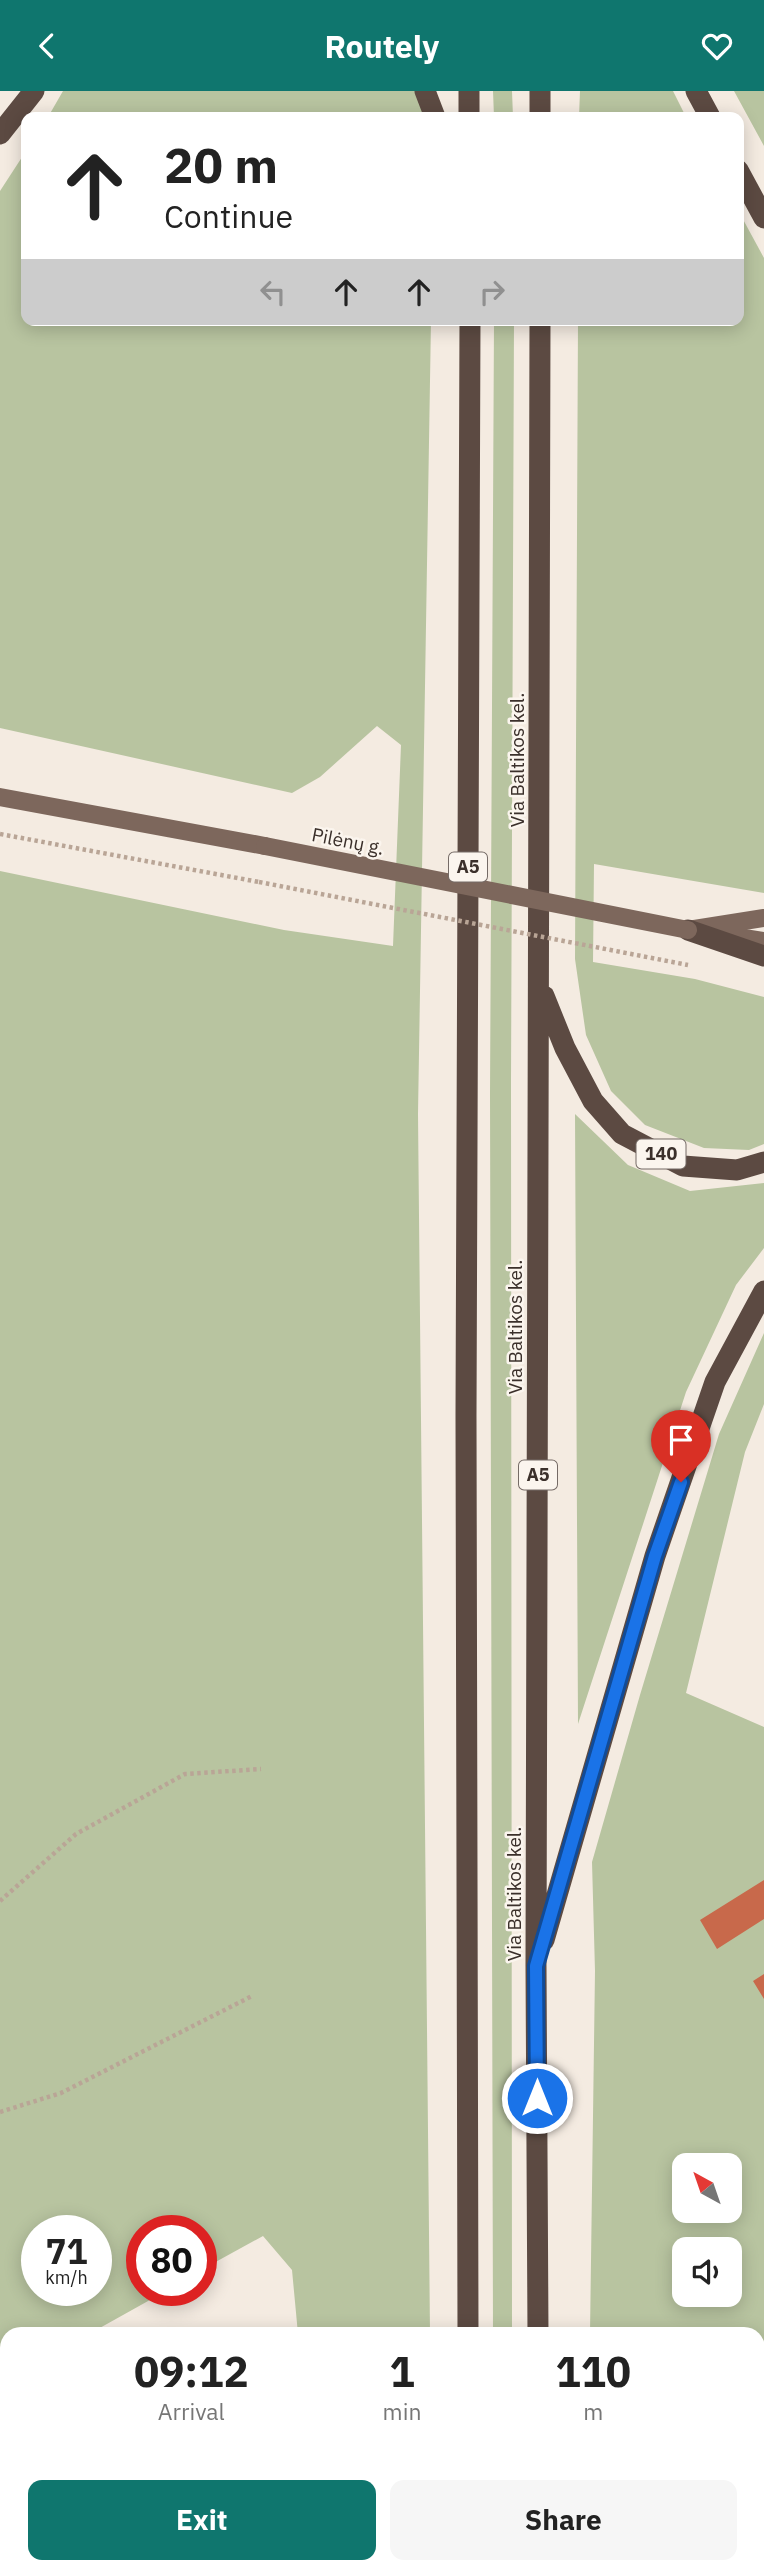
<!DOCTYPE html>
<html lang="en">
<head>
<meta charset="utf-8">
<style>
	:root { --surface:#fff; --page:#f6f6f6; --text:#222; --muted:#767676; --accent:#0f766e }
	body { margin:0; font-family:"IBM Plex Sans",sans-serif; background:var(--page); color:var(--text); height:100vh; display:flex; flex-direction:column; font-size:26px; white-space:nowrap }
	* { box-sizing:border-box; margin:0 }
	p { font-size:23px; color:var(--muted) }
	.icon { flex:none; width:38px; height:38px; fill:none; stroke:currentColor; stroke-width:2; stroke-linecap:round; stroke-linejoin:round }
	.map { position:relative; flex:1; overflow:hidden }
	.side { position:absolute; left:0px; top:2236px; width:765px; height:247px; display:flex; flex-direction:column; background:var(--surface); border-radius:21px 21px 0 0; box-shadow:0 4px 18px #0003 }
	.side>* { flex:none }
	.hud { position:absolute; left:21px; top:21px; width:723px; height:214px; border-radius:14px; box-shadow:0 4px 18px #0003; background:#fff; color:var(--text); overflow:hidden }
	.needle { width:46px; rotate:320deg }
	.buttons { position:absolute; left:672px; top:2062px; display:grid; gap:14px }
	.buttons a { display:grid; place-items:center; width:70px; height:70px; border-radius:14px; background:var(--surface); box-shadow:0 4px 18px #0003; font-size:35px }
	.speed { position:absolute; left:21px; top:2124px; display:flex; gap:14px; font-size:35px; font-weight:700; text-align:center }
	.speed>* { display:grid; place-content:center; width:91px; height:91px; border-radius:50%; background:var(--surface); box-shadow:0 4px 18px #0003; line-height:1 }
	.speed small { font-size:18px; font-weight:400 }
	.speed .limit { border:10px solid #d22; background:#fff; color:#111 }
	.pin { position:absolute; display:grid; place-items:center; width:60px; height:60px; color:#fff; margin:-72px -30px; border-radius:50% 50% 50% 0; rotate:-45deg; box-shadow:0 0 7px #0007 }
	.pin .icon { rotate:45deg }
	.me { position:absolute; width:77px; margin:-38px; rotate:0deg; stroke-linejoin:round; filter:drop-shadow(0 0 5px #0008) }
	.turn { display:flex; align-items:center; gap:24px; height:147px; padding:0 28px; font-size:32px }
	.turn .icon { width:91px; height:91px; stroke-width:2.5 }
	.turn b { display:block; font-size:49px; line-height:60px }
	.lanes { display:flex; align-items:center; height:66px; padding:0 28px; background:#0003; justify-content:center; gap:35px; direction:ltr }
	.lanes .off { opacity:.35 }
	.eta { display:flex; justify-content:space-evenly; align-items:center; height:119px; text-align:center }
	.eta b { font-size:42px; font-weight:700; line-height:49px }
	.cta { display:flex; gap:14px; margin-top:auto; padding:14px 28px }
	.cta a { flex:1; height:80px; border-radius:14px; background:var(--accent); color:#fff; font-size:28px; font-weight:700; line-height:80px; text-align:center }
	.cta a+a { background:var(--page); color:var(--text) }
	header { display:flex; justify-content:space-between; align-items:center; height:91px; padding:0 28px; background:var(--accent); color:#fff; font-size:32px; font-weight:700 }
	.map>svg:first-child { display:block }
	.green { fill:#b8c4a0; fill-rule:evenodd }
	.building { fill:#c8694b }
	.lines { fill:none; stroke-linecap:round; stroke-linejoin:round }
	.path { stroke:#b9a596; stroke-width:4.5; stroke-dasharray:3.5 3.5; stroke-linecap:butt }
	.minor { stroke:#cdbbac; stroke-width:18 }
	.major { stroke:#7d675c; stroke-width:18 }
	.highway { stroke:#5c4a42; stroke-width:21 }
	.path-bridge { stroke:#b9a596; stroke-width:4.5; stroke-dasharray:3.5 3.5; stroke-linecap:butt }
	.major-bridge { stroke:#7d675c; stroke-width:18 }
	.route-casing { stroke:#114b97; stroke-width:18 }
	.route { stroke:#1a73e8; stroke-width:12 }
	.labels { text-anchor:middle; stroke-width:5; stroke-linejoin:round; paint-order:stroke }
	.shield { fill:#fbf5ee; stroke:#756b66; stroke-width:2 }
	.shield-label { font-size:18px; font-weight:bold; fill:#3b302b }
	.street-label { font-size:19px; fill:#3b302b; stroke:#fbf5ee }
</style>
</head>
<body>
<header><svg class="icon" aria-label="back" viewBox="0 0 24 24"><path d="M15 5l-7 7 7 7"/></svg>Routely<svg class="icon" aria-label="heart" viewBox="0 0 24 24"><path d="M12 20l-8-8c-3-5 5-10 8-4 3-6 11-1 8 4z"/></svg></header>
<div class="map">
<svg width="764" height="2483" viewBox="0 0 764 2483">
	<rect width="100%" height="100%" fill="#f4ebe1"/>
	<!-- green -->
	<path class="green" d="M63 0H434V26H48Z
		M493 0H512L513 26H494Z
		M580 0H673L686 26H579Z
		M734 0H764V55Z
		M26 60V229H431L418 1023 430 2243H298L292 2179 263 2145 201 2179V2140H142V2200H166L89 2243 7 2244V2290L0 2294V780L284 839 393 855 401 654 377 635 320 686 292 702 0 637V100ZM37 2140H96V2200H37Z
		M739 121 764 167V802L594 773 593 871 695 888 764 906V1053L749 1059 704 1057 645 1034 611 1000 586 944 575 868 578 229H738Z
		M494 229H514L511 991 512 2243 493 2244 490 1003Z
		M575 1023 628 1074 690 1100 764 1092V1157L736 1194 686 1301 578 1633Z
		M764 1242V1313L745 1361 686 1602 764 1636V2483H586V2476H758V2244L590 2243 595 1880 592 1771 640 1604 719 1343ZM684 2074H730V2119H684ZM684 2158H730V2203H684Z
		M321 2476H431V2483H322Z"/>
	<!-- building -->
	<path class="building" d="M764 1789V1828L717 1858 700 1829Z
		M764 1883V1908L753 1890Z
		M7 2444V2476H52L56 2482 0 2483V2449Z
		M188 2476H212L217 2483H179Z"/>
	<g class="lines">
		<!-- path -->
		<path class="path" d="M0 743 259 791
			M0 1810 76 1743 185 1683 261 1678
			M0 2021 61 2002 252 1905"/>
		<!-- minor -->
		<path class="minor" d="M0 2323 3 2321"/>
		<!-- major -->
		<path class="major" d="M0 706 265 755
			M688 839 764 827
			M719 843 764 850"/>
		<!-- highway -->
		<path class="highway" d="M425 0 435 26
			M469 0V26
			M540 0V26
			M696 0 710 26
			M0 43 34 0
			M738 79 764 127
			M688 839 764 865
			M544 905 565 957 593 1010 622 1043 683 1075 737 1079 764 1071
			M544 1849 655 1465 715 1291 764 1200
			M468 2244 466 1324 470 229
			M538 2244 536 1875 540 229
			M469 2476 470 2483
			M540 2476V2483"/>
		<!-- path-bridge -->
		<path class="path-bridge" d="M259 791 688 874"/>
		<!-- major-bridge -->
		<path class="major-bridge" d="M265 755 688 839"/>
	</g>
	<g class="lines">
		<defs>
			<path id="route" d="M537 2007 536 1875 655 1465 681 1391"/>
		</defs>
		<!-- route casing -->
		<use href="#route" class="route-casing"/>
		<!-- route -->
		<use href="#route" class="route"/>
	</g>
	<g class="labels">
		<!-- shield labels -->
		<g class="shield">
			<rect x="449" y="761.5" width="38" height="29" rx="5"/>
			<rect x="636.5" y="1048.5" width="49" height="29" rx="5"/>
			<rect x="519" y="1369.5" width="38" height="29" rx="5"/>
		</g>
		<g class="shield-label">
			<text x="468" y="782">A5</text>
			<text x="661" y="1069">140</text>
			<text x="538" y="1390">A5</text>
		</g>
		<!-- street labels -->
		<g class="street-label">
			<text transform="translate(517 669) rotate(-90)" y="7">Via Baltikos kel.</text>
			<text transform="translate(348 750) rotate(11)" y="7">Pilėnų g.</text>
			<text transform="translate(515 1236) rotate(-90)" y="7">Via Baltikos kel.</text>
			<text transform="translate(514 1803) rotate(-90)" y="7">Via Baltikos kel.</text>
		</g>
	</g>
</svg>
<div class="buttons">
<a><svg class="needle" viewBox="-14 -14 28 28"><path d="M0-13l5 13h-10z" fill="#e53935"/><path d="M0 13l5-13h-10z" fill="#767676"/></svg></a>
<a><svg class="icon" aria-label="sound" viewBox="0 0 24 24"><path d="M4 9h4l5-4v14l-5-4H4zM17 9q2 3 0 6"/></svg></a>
</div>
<div class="speed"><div>71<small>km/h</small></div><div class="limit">80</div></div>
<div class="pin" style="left:681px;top:1391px;background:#d93025"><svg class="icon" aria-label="arrive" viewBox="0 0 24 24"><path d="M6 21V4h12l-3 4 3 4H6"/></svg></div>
<svg class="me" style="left:537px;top:2007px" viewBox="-20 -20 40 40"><circle r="17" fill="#1a73e8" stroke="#fff" stroke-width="3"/><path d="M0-11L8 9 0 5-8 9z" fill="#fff"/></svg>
<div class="hud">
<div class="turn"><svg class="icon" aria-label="ahead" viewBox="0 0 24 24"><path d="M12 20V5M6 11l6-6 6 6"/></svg><div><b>20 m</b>Continue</div></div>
<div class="lanes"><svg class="icon off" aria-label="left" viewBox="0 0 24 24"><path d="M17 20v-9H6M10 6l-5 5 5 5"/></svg><svg class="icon" aria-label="ahead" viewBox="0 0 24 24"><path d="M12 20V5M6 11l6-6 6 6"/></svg><svg class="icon" aria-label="ahead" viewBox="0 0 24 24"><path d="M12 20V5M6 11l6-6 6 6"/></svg><svg class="icon off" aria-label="right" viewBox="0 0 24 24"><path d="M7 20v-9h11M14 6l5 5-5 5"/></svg></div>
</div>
<section class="side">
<div class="eta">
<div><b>09:12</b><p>Arrival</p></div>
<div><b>1</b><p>min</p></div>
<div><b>110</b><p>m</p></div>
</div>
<div class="cta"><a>Exit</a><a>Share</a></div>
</section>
</div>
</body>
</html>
